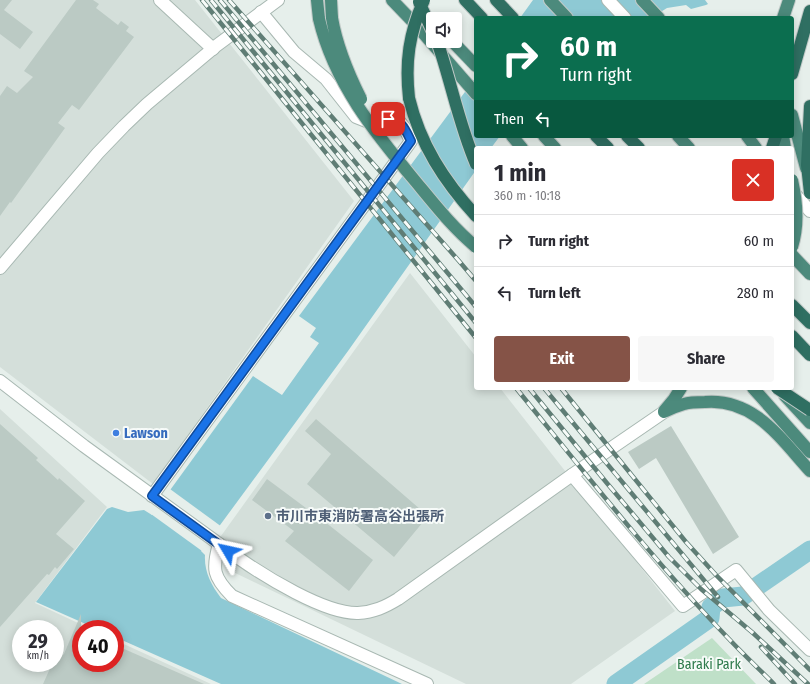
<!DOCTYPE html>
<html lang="en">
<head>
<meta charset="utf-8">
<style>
	:root { --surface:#fff; --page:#f7f7f7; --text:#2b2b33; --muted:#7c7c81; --line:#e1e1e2; --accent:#855347 }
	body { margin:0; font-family:"Fira Sans Condensed","Noto Sans JP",sans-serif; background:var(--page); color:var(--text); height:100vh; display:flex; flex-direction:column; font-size:15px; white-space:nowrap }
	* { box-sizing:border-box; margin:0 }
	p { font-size:13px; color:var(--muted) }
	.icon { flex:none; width:22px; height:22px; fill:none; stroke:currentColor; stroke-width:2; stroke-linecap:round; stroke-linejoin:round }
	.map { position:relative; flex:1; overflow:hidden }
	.panel { position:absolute; left:474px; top:146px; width:320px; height:244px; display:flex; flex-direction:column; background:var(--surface); border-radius:4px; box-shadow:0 2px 10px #0003 }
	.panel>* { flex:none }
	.banner { position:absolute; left:474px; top:16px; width:320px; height:122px; border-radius:4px; box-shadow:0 2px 10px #0003; background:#0b6e4f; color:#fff; overflow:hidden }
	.tools { position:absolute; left:426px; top:12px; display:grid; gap:8px }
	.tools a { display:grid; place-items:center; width:36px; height:36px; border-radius:4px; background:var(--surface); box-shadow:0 2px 10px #0003; font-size:20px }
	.speed { position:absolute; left:12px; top:620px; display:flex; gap:8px; font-size:20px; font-weight:700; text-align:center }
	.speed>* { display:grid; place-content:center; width:52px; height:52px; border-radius:50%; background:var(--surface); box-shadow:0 2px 10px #0003; line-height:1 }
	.speed small { font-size:10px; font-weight:400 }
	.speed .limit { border:6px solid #d22; background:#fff; color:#111 }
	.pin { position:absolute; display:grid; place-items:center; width:34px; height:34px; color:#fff; margin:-17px; border-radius:8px; box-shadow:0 2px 6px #0006 }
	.me { position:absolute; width:44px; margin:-22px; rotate:306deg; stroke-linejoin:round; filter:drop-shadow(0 0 3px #0008) }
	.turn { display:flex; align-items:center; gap:14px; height:84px; padding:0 20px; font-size:18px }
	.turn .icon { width:52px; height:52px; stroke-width:2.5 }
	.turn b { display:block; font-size:28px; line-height:34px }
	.then { display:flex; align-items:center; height:38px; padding:0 20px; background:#0003; gap:8px; font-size:15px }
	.round { display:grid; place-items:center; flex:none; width:42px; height:42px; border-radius:4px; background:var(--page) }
	.summary { display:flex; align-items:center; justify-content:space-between; height:68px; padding:0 20px }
	h1 { font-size:24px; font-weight:700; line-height:30px }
	.button { display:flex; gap:8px; margin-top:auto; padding:8px 20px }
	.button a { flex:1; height:46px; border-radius:4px; background:var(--accent); color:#fff; font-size:16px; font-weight:700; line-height:46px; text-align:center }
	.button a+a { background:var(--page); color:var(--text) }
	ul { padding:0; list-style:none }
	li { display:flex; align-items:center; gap:12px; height:52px; padding:0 20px; border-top:1px solid var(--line) }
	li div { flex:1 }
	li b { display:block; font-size:15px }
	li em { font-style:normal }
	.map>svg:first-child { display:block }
	.built { fill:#d4dfda; fill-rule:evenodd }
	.green { fill:#bfe0c8 }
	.water { fill:#8ec9d4 }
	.pier { fill:#e6efeb }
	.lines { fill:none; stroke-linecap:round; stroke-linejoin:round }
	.river { stroke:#8ec9d4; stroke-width:19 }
	.building { fill:#bbcac4 }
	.minor-casing { stroke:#a8b8b2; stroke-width:14 }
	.tertiary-casing { stroke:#a8b8b2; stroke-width:14 }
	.trunk-casing { stroke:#c2cac8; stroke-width:14 }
	.motorway-casing { stroke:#c2cac8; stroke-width:14 }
	.minor { stroke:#fff; stroke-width:12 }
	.tertiary { stroke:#fff; stroke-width:12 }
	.trunk { stroke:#4c8a7c; stroke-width:12 }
	.motorway { stroke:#2f6f62; stroke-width:12 }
	.rail-casing { stroke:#5f7d75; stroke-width:4.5 }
	.rail { stroke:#f7fbf9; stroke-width:3; stroke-dasharray:9; stroke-linecap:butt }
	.trunk-bridge-casing { stroke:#c2cac8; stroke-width:14; stroke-linecap:butt }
	.motorway-bridge-casing { stroke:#c2cac8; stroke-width:14; stroke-linecap:butt }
	.trunk-bridge { stroke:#4c8a7c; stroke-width:12 }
	.motorway-bridge { stroke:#2f6f62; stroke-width:12 }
	.route-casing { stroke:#114b97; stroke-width:10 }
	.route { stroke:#1a73e8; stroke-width:7 }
	.shop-dot { fill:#3f7fe0; stroke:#f7fbf9; stroke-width:1.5 }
	.service-dot { fill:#5c6f8a; stroke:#f7fbf9; stroke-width:1.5 }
	.labels { text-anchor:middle; stroke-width:4; stroke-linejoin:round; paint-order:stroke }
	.shop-label { font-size:14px; font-weight:bold; fill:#366cbe; stroke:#f7fbf9; text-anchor:start }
	.service-label { font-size:14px; font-weight:bold; fill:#4e5e75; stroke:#f7fbf9; text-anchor:start }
	.park-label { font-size:14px; fill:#2d7a4b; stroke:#f7fbf9 }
</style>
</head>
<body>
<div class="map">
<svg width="810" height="684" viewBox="0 0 810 684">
	<rect width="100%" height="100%" fill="#e6efeb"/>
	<!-- built -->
	<path class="built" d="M0 0H195L354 201 153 484 0 367Z
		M410 273 476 357V388H500L675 611 571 684H466L229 570 221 536Z
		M0 409 107 507 35 603 91 629H81V663H115V640L211 684H0ZM21 629H55V663H21Z"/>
	<!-- green -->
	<path class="green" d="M712 638 756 684H644Z"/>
	<!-- water -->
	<path class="water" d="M533 0H705L708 4 706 5 691 9 686 5 667 8 651 18H520Z
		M476 77V136H500L491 148H476V170L348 351 201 551 205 555C204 571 211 585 221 598L402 684H221L115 637V629H97L36 602 107 509 112 507 128 512 144 510 152 515 253 376 282 395 319 343 310 337 316 328 299 316Z"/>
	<!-- pier -->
	<path class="pier" d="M170 489 222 527 202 551 151 514Z"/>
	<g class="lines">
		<!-- river -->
		<path class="river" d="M616 684 710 618 711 607 723 598 743 596 810 550"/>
	</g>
	<!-- building -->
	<path class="building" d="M0 0H12L4 10 33 32 20 49 0 34Z
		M76 0H93L99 4 96 8 118 25 121 21 129 27 126 31 134 37 79 110 72 105 58 123 65 128 11 203 10 202 0 216V96L7 86 17 93 33 77 24 71Z
		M316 419 428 516 394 557 307 484 331 454 305 431Z
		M0 424 38 458 36 460 58 480 59 478 85 501 56 534 74 549 57 569 55 567 49 575 47 574 0 627Z
		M671 426 739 537 713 554 656 458 639 469 628 452Z
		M267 479 310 511V510L373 560 349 591 285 541 294 531 252 500Z
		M81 614V663H115V645L204 684H43L52 664 55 663V661L64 654Z"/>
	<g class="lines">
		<defs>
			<path id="minor" d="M160 0 213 49
				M572 475 683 606 736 570 769 610 810 650
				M152 496 411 141 404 127 399 121 393 119 366 121 356 117 326 79 294 52 261 12
				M219 544C212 569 213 577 232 596L427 684"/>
			<path id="tertiary" d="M608 0 625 18
				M792 191 810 211
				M0 268 98 153 124 126 147 104 216 46 278 0
				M0 381 84 446 237 557C264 576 325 614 358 613 374 612 385 607 398 599L572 475 664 412"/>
			<path id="trunk" d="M317 0 319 19
				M331 0 332 18
				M392 0 417 26 476 94
				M550 0 567 18
				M642 0 659 18
				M783 18 789 0
				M452 41 476 66
				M792 115 806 168
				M512 136 522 148
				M544 136 555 148
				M678 136 689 148
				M747 136 756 148
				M783 136 785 148
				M792 255 810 274
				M753 388 810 452
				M785 396 810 423
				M664 411 674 399 681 388
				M664 412C670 409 677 406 684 404 690 402 698 402 705 402 754 398 780 438 810 471"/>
			<path id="motorway" d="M465 0 482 18
				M496 0 513 18
				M792 74 810 11
				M409 98C420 144 444 181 476 216
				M810 106 807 165 810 193
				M596 136 608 148
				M627 136 639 148
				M772 148 776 136
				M792 305 810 323
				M792 336 810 355"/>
		</defs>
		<!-- minor casing -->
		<use href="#minor" class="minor-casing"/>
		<!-- tertiary casing -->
		<use href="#tertiary" class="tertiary-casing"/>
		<!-- trunk casing -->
		<use href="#trunk" class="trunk-casing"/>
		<!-- motorway casing -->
		<use href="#motorway" class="motorway-casing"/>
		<!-- minor -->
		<use href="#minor" class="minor"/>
		<!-- tertiary -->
		<use href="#tertiary" class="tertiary"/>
		<!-- trunk -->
		<use href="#trunk" class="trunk"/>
		<!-- motorway -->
		<use href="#motorway" class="motorway"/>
		<defs>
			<path id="rail" d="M202 0 476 338
				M211 0 476 323
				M220 0 476 307
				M229 0 459 261 476 281
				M516 388C585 473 653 560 729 639 743 654 759 669 774 684
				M529 388 606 482 669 557 701 589 753 633 808 684
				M544 388 718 597
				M561 388 686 542 716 575 810 670
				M761 647 795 684"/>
		</defs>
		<!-- rail casing -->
		<use href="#rail" class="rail-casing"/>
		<!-- rail -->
		<use href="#rail" class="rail"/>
		<defs>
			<path id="trunk-bridge" d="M332 18C337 47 348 73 361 99
				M319 19C334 83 375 133 416 182 435 205 453 228 476 247
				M792 180C797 202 799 225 792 247"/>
			<path id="motorway-bridge" d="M419 2 433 32
				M437 41C451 81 459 125 476 164
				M409 98C405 62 409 33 424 0
				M777 388 810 410"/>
		</defs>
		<!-- trunk-bridge casing -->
		<use href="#trunk-bridge" class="trunk-bridge-casing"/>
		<!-- motorway-bridge casing -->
		<use href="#motorway-bridge" class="motorway-bridge-casing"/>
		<!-- trunk-bridge -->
		<use href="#trunk-bridge" class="trunk-bridge"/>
		<!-- motorway-bridge -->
		<use href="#motorway-bridge" class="motorway-bridge"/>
	</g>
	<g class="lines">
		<defs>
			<path id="route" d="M228 551 152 496 411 141C405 129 402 120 388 119"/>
		</defs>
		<!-- route casing -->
		<use href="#route" class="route-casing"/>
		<!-- route -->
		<use href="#route" class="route"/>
	</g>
	<!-- markers -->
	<circle class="shop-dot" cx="116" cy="433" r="4"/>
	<circle class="service-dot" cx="268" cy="516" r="4"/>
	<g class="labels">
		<!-- shop labels -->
		<g class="shop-label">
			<text x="124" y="438">Lawson</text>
		</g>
		<!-- service labels -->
		<g class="service-label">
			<text x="276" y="521">市川市東消防署高谷出張所</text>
		</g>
		<!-- park labels -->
		<g class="park-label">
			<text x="709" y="669">Baraki Park</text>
		</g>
	</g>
</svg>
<div class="tools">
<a><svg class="icon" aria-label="sound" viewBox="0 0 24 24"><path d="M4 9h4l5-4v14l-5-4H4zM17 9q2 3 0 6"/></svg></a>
</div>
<div class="speed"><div>29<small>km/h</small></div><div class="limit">40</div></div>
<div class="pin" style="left:388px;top:119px;background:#d93025"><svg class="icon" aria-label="arrive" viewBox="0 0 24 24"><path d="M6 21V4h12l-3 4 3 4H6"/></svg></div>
<svg class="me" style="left:228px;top:551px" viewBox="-20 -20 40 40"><path d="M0-17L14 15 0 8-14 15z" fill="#1a73e8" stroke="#fff" stroke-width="4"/></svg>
<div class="banner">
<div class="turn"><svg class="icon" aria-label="right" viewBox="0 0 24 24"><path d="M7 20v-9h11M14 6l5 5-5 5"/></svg><div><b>60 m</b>Turn right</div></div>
<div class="then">Then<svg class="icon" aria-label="left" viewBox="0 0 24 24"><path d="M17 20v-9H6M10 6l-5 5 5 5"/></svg></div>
</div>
<section class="panel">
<div class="summary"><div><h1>1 min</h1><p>360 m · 10:18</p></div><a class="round" style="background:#d93025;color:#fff"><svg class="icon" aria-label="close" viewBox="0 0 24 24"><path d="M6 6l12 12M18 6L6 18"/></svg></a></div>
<ul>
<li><svg class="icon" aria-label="right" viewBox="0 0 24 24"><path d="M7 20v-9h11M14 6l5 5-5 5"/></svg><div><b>Turn right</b></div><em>60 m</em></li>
<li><svg class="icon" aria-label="left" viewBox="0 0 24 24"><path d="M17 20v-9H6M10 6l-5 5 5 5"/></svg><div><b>Turn left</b></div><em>280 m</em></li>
</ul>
<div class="button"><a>Exit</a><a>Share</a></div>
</section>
</div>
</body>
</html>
